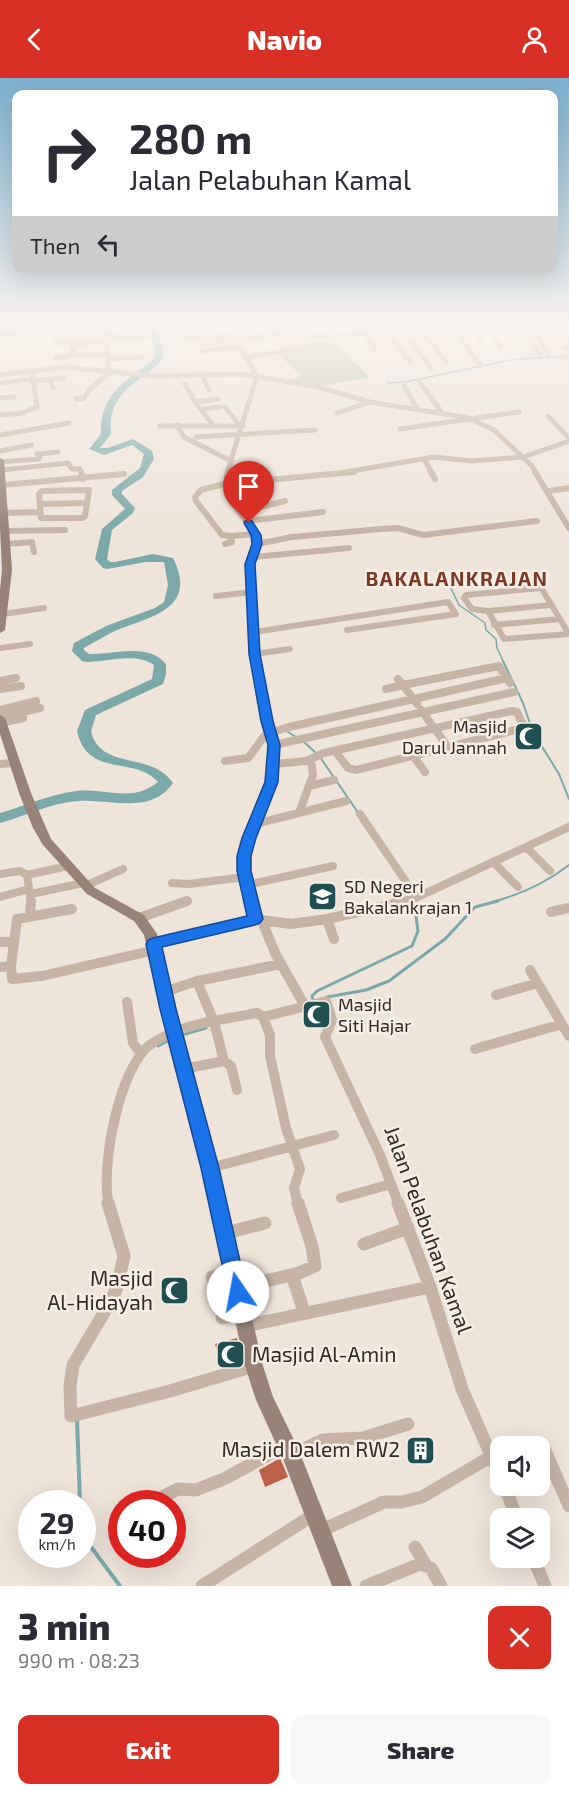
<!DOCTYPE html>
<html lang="en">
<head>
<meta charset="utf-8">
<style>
	:root { --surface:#fff; --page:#f7f7f7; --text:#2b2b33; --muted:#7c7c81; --accent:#d93025 }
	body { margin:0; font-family:"Exo 2",sans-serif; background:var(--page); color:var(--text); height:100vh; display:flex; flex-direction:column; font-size:22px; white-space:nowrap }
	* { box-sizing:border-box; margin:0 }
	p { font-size:20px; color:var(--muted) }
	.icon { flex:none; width:33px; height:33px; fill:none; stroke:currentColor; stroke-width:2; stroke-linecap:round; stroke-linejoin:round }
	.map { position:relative; height:1508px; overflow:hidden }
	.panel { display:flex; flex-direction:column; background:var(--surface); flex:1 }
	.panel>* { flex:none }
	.banner { position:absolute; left:12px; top:12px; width:546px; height:183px; border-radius:12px; box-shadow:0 6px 24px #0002; background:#fff; color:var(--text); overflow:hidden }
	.tools { position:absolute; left:490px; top:1358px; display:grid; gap:12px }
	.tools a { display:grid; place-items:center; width:60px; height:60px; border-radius:12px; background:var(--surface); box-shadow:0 6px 24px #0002; font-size:30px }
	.speed { position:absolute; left:18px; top:1412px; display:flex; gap:12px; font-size:30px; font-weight:700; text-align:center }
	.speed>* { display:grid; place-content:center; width:78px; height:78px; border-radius:50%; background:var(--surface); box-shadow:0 6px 24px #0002; line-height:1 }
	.speed small { font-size:15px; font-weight:400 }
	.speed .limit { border:9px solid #d22; background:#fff; color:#111 }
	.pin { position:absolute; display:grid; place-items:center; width:51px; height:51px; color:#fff; margin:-62px -26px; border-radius:50% 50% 50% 0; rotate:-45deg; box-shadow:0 0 6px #0007 }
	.pin .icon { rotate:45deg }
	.me { position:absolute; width:66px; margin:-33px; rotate:348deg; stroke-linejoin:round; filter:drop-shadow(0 0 4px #0008) }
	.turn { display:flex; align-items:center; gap:21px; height:126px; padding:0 18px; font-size:27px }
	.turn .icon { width:78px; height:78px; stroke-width:2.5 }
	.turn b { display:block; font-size:42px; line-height:51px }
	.then { display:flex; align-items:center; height:57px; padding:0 18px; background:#0003; gap:12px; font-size:22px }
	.round { display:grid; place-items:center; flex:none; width:63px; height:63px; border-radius:12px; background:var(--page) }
	.headline { display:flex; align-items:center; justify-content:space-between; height:102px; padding:0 18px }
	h1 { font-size:36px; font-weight:800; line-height:45px }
	.action { display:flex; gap:12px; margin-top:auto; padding:12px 18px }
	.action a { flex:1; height:69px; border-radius:12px; background:var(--accent); color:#fff; font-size:24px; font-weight:800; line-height:69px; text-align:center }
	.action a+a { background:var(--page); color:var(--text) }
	header { display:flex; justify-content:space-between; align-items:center; height:78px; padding:0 18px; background:var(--accent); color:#fff; font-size:27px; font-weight:800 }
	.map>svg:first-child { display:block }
	.green { fill:#b3bd9b }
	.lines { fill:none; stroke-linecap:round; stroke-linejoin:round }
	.stream-far3 { stroke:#7ba9a9; stroke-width:1.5 }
	.stream-far2 { stroke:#7ba9a9; stroke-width:2 }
	.stream-far1 { stroke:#7ba9a9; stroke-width:3 }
	.stream { stroke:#7ba9a9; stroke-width:4 }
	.river { fill:#7ba9a9; fill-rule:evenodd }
	.building { fill:#bc624b }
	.street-far4 { stroke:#c6b4a7; stroke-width:5 }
	.street-far3 { stroke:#c6b4a7; stroke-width:6 }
	.street-far2 { stroke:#c6b4a7; stroke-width:8 }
	.street-far1 { stroke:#c6b4a7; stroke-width:10 }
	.street { stroke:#c6b4a7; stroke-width:13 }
	.secondary { fill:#998379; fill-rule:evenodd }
	.route { fill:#1a73e8; stroke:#114b97; stroke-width:1.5 }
	.labels { text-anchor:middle; stroke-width:5; stroke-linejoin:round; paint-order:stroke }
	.poi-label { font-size:18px; fill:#332a27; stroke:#f7eee6; text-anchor:start }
	.far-district-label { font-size:20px; font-weight:bold; letter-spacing:1.5px; fill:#7b3827; stroke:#f7eee6 }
	.near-street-label { font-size:21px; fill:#332a27; stroke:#f7eee6 }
	.near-poi-label { font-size:21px; fill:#332a27; stroke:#f7eee6; text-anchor:end }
</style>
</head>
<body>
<header><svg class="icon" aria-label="back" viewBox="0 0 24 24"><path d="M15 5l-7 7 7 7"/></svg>Navio<svg class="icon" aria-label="person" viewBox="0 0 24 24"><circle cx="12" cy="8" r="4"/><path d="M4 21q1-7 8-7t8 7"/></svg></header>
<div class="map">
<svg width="569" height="1508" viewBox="0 0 569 1508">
	<rect width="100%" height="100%" fill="#efe4da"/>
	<!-- green -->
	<path class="green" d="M119 244H145L150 261 108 263V256L120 255Z
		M334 266 370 299 320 308 289 302 301 298 278 275Z"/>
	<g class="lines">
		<!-- stream-far3 -->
		<path class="stream-far3" d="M387 305 405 304 511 282 564 278
			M449 506 459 527 485 545 486 552 496 561 497 570 504 585"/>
		<!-- stream-far2 -->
		<path class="stream-far2" d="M503 583 523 625 533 654 559 696 569 721
			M288 654 296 659
			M304 664 316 675
			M320 679 359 736
			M492 824C519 817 547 804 569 787"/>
		<!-- stream-far1 -->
		<path class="stream-far1" d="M327 919 366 912 389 903 445 861 475 829 498 823
			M313 922 312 918 317 913 412 868 418 853 414 824
			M182 957 206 950
			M158 968 172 961"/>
		<!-- stream -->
		<path class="stream" d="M77 1341 80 1425
			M82 1446 91 1469 120 1508"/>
		<!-- river -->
		<path class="river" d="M146 244H154L163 270V281C138 307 107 313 111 356L100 370H108L133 361 152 373 154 381 143 399 122 413V416L135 430 133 435 112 452 107 481 110 484H115L153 476 173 480C198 530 153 538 117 552 106 557 95 564 84 570V572L89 576C114 577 147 564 166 586V596L163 606 96 637 91 653C100 693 152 673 173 705 150 738 109 720 77 723 51 725 25 738 0 745V735C25 728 50 716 77 713 106 710 133 725 158 704 135 677 88 701 77 653L85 632 152 601 154 587C135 574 108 584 86 584L82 583 72 573 74 565 106 548 155 530 164 524 168 507 164 484H146L107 491 103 490 95 481 102 451 125 431 112 417V412L140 390 144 376 132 367 104 377 89 371 101 356C99 316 127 302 155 280V270Z"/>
	</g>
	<!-- building -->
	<path class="building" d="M321 932 324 942 321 949H309L304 936Z
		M177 1204 180 1220 170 1221 168 1205Z
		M237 1260 242 1283 221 1289 215 1266Z
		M428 1359 433 1383 414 1386 408 1362Z
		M280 1380 288 1399 265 1409 259 1392Z"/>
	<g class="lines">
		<!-- street-far4 -->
		<path class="street-far4" d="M178 244 181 248 205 244
			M230 244 240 269 257 298
			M380 244 410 284
			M449 244 481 288
			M467 244 481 264
			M484 244 500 269
			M519 244 540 277
			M529 244 549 277
			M68 247 50 251 58 265H73V277L109 276
			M399 247 431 290
			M418 247 446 284
			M569 249 564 250 569 260
			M363 255 375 271
			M272 256 298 253 310 269
			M0 257 50 251 45 244
			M312 259 332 257
			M334 259 439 244
			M184 261 235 257
			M73 266 108 264
			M203 266 272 257 260 244
			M565 270H569
			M201 273 240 269
			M247 279 334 264V259L324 244
			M564 279H569
			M56 280 73 277
			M109 281 143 279
			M108 293 107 256 112 255
			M201 295 209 312
			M0 297 66 289 153 298 242 296 314 308 370 324 469 340 494 352 532 388 536 395
			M50 302 53 310
			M32 303 63 300
			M419 303 443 336
			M0 305 33 301
			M185 306 195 324 213 347
			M404 308 418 332
			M0 320 14 319
			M76 321 84 320 90 311 111 293
			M195 324 218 321
			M225 329 240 348
			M201 331 220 329
			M337 335 370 324
			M0 337 22 335 37 329 32 293
			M548 338 569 360
			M177 347 184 359 231 383
			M160 348H243
			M400 351 519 334
			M0 357 69 345
			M196 359 315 352
			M0 373 31 367
			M37 376 58 374
			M424 381 432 395
			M0 384 39 381 41 376
			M2 392 68 385 72 391H80L81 395
			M227 395 257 298
			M340 395 434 379 472 383 523 379 569 363"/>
		<!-- street-far3 -->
		<path class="street-far3" d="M81 394 83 401
			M228 394C215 437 271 436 250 486L257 585
			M431 394 435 401
			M535 394 569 450
			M3 407 124 396
			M89 412 85 438 82 440H41L39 416 42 413Z
			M549 413 569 410
			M41 426 86 425
			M241 434 285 423
			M4 435 40 434
			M248 443 323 434
			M5 453 65 452
			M230 458 222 457 196 423 195 419 201 412 224 406 354 394
			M5 466 32 464 34 474
			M225 466 232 464 230 458 255 456
			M257 466 292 459 381 451 398 450 423 457 537 443
			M253 479 349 470
			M537 503 569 556
			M541 510 466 517 464 520 472 531 488 533 504 561 569 556
			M216 518 253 514
			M488 533 551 527
			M3 536 44 530
			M494 547 560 541
			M254 554 448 524 456 536 347 552
			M0 570 30 566
			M255 576 290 571"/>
		<!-- street-far2 -->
		<path class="street-far2" d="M0 603 16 600
			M0 611 21 608
			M386 611 403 607 398 601
			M417 626 403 607 499 588 507 600
			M0 632 36 623
			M0 639 40 630
			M1 645 23 640
			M274 667 514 614
			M335 673 348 690 356 692 448 669 421 632
			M413 678 425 694
			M225 683 248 680 266 656 289 649 507 600 510 605
			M0 686 14 685
			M274 686 306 683 324 675 512 633 517 634 523 647 519 651 448 669
			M309 708 334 702
			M299 735 313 697 311 682
			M360 736 417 820
			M255 746 346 723
			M526 769 550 793
			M493 784 518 809
			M0 796 20 793 27 797
			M172 805 189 806 245 799
			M247 807 333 788
			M85 808 123 791
			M31 816 83 805
			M0 819 29 811
			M31 824 27 797 68 788
			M184 824 187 823
			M251 824 244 793V778L271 704 274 667 267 643 256 583
			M402 824 411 822 569 749"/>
		<!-- street-far1 -->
		<path class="street-far1" d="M251 823 255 841
			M72 831 17 841 11 888 12 901 42 898 155 872
			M551 834 569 830
			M30 838 31 823
			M139 840 187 823
			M261 841 276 877 305 928
			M327 841 334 861
			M0 864H13
			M153 866 255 841 291 846 327 841 408 823
			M0 889 11 888
			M530 892 569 958
			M164 914 197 903
			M496 917 538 905
			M127 924 133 965 140 975
			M263 939 270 957V978L286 1050 300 1091 294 1110 298 1127
			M475 971 562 946
			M224 983 214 944 197 903 281 886
			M183 991 224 983 231 988 237 1012
			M210 1090 334 1057
			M341 1120 391 1106
			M109 1127C100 1091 119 988 151 966 182 945 222 942 257 935L263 939 326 923 332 942 325 959 380 1077 399 1127"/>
		<!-- street -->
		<path class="street" d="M108 1125 124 1178 117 1209 111 1223 73 1287 70 1308 71 1338 170 1313 254 1288
			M398 1125 430 1209 462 1311 501 1400
			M226 1155 265 1145
			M364 1166 408 1150
			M292 1197 304 1234
			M212 1199 233 1194
			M237 1210 299 1195 315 1188 312 1168 298 1125
			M216 1216 238 1214
			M222 1240 242 1235
			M245 1248 430 1209
			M544 1370 569 1428
			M291 1377 323 1362 363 1360 408 1346
			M504 1407 517 1440
			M150 1425 178 1411 196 1412 226 1400 286 1367
			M320 1453 384 1424H401L422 1419 492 1378
			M415 1469 425 1486
			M533 1479 545 1508
			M202 1508 313 1437
			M366 1508 420 1486 431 1490 441 1508"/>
		<!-- secondary -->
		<path class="secondary" d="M0 380 4 382 12 492 5 552 0 555V512L2 492 0 450Z
			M0 637 5 640 31 715 51 761 95 810 144 837 157 856 218 1090 263 1288 273 1319 298 1370 352 1508H332L283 1381 256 1322 245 1288 202 1090 144 857 134 843 87 816 43 767 33 750 19 715 0 656Z"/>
	</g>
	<!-- sky -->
	<linearGradient id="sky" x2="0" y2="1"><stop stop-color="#7cb0cf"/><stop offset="0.54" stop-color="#f8f3ee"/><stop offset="1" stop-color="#f8f3ee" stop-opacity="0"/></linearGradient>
	<rect width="569" height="455" fill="url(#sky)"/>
	<!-- route -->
	<path class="route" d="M245 443H252L261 457 262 466 255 486 260 576 273 643 280 667 278 704 256 760 251 778V793L263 841 260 845 255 847 162 869 176 931 219 1090 247 1214 245 1221 238 1223 231 1221 228 1214 201 1090 160 931 146 866 148 862 153 860 247 838 237 793V778L242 760 265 704 268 667 261 643 249 576 245 486 252 466 251 457 244 445Z"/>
	<!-- icons -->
	<defs>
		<symbol id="mosque-square" viewBox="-11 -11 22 22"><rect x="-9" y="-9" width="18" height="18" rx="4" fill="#204f51" stroke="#f7eee6"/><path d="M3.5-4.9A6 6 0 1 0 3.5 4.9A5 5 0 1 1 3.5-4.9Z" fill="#fff"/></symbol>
		<symbol id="school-square" viewBox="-11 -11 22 22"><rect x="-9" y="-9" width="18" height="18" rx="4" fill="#204f51" stroke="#f7eee6"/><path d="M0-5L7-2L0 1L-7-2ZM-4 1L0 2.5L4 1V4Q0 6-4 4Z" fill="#fff"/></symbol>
		<symbol id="building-square" viewBox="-11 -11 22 22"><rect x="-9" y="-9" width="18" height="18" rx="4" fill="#204f51" stroke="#f7eee6"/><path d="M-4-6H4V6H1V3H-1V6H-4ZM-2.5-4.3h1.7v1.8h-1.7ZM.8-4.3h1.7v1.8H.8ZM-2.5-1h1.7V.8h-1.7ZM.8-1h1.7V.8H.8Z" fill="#fff"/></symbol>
	</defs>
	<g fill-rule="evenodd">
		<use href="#mosque-square" x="512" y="642" width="33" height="33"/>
		<use href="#school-square" x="306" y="802" width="33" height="33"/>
		<use href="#mosque-square" x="300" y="920" width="33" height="33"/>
		<use href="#mosque-square" x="158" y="1196" width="33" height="33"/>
		<use href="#mosque-square" x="214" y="1260" width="33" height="33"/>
		<use href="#building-square" x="404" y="1356" width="33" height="33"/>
	</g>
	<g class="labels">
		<!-- poi labels -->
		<g class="poi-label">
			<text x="507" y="655" text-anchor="end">Masjid<tspan x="507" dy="21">Darul Jannah</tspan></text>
			<text x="344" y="815">SD Negeri<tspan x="344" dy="21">Bakalankrajan 1</tspan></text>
			<text x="338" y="933">Masjid<tspan x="338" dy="21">Siti Hajar</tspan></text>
		</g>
		<!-- far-district labels -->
		<g class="far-district-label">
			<text x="457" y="508">BAKALANKRAJAN</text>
		</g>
		<!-- near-street labels -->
		<g class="near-street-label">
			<text transform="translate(428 1152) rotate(70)" y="7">Jalan Pelabuhan Kamal</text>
		</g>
		<!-- near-poi labels -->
		<g class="near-poi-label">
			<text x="153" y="1208">Masjid<tspan x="153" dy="24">Al-Hidayah</tspan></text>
			<text x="252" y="1284" text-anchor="start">Masjid Al-Amin</text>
			<text x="400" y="1379">Masjid Dalem RW2</text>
		</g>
	</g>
</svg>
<div class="tools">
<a><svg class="icon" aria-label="sound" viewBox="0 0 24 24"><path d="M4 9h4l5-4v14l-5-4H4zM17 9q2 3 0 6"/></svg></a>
<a><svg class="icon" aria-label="layers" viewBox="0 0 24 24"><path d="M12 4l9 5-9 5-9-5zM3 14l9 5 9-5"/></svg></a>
</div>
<div class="speed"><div>29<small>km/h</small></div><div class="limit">40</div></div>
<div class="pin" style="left:249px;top:445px;background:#d93025"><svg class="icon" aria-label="arrive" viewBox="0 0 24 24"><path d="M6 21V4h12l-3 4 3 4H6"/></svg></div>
<svg class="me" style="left:238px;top:1214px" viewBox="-20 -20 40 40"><circle r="19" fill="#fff"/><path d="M0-13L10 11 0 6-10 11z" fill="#1a73e8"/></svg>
<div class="banner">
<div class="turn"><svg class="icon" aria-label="right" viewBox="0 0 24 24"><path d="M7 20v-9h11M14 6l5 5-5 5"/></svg><div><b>280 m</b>Jalan Pelabuhan Kamal</div></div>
<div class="then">Then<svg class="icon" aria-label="left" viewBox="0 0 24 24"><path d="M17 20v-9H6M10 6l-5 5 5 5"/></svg></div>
</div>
</div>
<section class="panel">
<div class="headline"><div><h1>3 min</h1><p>990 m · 08:23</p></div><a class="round" style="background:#d93025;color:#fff"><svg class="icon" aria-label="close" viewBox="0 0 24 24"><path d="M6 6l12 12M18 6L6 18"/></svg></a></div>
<div class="action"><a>Exit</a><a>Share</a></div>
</section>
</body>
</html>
